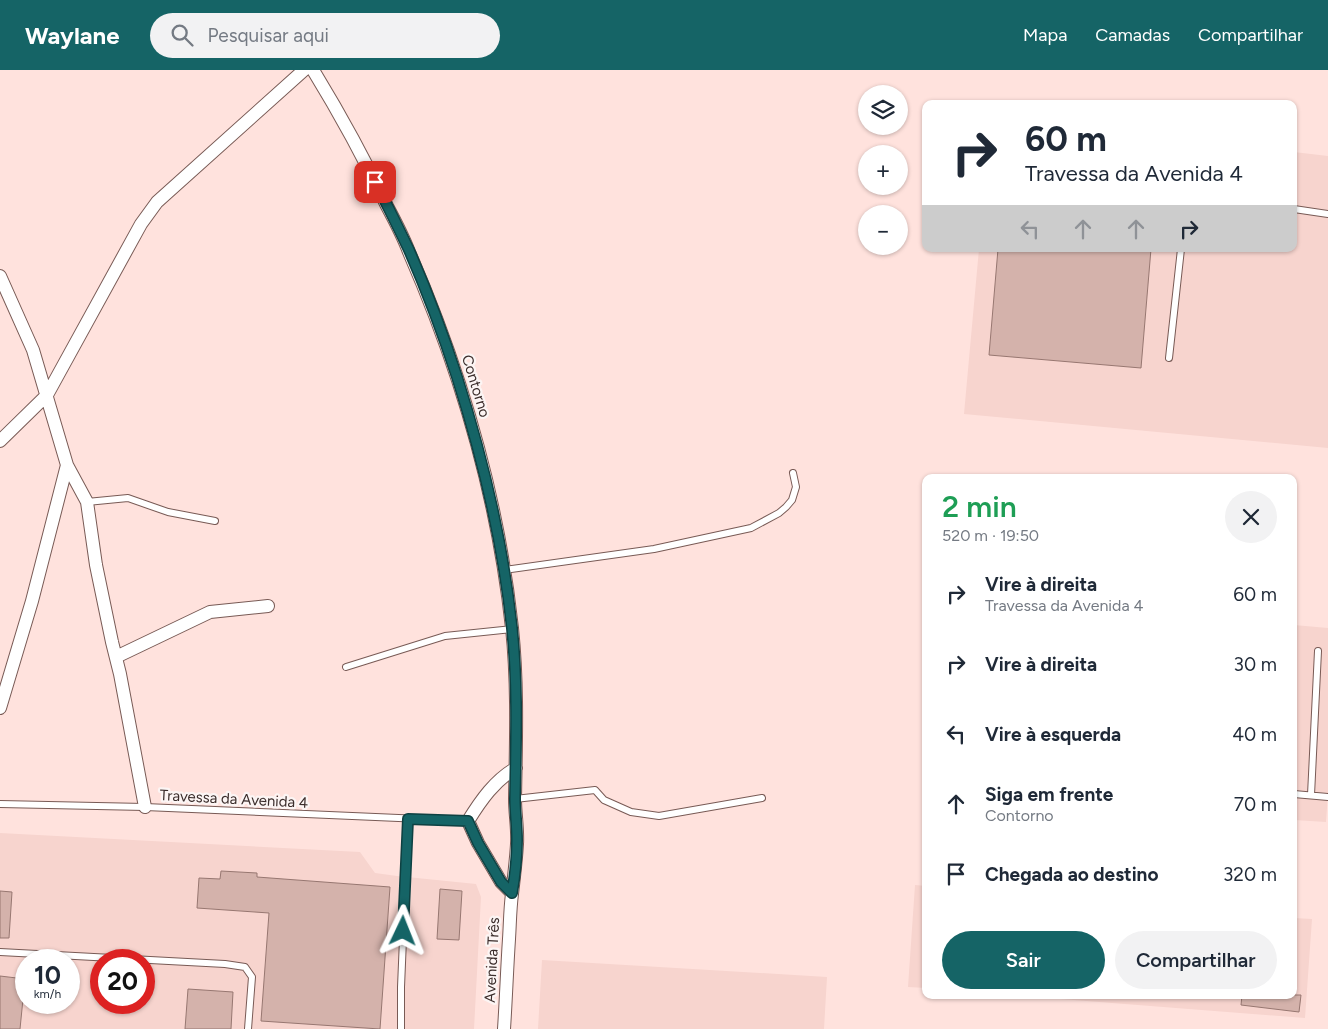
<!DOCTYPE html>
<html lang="pt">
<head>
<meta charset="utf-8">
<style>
	:root { --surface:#fff; --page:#f2f2f3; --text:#1f2937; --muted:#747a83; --accent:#156466 }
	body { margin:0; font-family:Figtree,sans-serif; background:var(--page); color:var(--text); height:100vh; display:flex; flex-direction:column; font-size:19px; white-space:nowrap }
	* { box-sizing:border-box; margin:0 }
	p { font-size:16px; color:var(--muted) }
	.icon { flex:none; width:28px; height:28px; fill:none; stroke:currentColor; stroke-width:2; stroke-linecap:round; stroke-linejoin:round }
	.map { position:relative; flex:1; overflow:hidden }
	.drawer { position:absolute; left:922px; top:404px; width:375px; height:525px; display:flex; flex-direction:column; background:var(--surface); border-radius:10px; box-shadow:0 1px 4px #0004 }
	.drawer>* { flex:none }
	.hud { position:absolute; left:922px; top:30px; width:375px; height:152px; border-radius:10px; box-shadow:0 1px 4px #0004; background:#fff; color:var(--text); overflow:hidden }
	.fabs { position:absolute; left:858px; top:15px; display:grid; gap:10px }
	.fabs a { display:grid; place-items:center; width:50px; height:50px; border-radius:50%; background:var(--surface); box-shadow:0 1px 4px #0004; font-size:25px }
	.speed { position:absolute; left:15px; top:879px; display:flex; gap:10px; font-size:25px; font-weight:700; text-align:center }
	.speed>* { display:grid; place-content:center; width:65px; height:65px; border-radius:50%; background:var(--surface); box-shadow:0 1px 4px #0004; line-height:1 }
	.speed small { font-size:12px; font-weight:400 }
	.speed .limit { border:8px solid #d22; background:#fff; color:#111 }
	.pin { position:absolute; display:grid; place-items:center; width:42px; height:42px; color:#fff; margin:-21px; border-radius:10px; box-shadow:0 2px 8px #0006 }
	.me { position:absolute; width:55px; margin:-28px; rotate:2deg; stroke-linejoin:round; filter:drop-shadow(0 0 4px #0008) }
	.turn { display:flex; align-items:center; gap:18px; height:105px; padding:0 20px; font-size:22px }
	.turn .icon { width:65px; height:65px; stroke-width:2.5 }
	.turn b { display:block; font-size:35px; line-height:42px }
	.lanes { display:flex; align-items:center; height:48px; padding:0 20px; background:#0003; justify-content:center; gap:25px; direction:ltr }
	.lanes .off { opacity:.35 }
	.round { display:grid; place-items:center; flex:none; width:52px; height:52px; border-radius:26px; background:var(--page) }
	.head { display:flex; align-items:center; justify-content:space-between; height:85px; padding:0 20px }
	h1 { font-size:30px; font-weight:600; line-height:38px; color:#1e9e55 }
	.action { display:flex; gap:10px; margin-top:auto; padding:10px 20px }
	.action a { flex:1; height:58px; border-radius:30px; background:var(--accent); color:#fff; font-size:20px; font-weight:600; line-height:58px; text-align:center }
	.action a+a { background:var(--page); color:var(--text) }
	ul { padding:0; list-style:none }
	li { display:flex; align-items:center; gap:15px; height:70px; padding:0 20px }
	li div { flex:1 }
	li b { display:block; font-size:19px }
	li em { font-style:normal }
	header { display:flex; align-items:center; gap:30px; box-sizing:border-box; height:70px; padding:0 25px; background:var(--accent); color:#fff }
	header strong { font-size:24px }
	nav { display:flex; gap:28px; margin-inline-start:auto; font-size:18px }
	.search { width:350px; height:45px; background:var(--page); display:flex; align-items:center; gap:12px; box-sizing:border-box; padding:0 18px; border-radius:28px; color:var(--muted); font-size:19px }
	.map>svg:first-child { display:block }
	.built { fill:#f7d4ce; fill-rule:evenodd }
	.building { fill:#d4b2ab; stroke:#977771 }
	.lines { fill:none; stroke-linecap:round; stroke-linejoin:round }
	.service-casing { stroke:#785a55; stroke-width:8 }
	.minor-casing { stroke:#785a55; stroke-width:14 }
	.service { stroke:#fff; stroke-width:6 }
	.minor { stroke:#fff; stroke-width:12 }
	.route-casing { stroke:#0e4142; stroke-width:12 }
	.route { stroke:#156466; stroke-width:9 }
	.labels { text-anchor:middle; stroke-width:4.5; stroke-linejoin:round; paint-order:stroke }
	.street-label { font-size:15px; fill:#3b2d2b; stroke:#fcf5f4 }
</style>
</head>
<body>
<header>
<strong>Waylane</strong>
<div class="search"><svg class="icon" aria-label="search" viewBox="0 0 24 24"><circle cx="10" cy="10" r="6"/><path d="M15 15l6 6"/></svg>Pesquisar aqui</div>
<nav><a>Mapa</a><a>Camadas</a><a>Compartilhar</a></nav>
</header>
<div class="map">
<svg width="1328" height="959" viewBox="0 0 1328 959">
	<rect width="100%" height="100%" fill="#ffe2dd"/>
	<!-- built -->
	<path class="built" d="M1294 82 1328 86V378L964 344 979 179H1294Z
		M1294 555 1328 558V723L1326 752 1294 750Z
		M0 763 360 782 375 803 397 806 476 814 481 827 474 959H0ZM26 890H69V932H26ZM101 890H144V932H101Z
		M915 815 926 816V918L908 917Z
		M1294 848 1312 849 1305 948 1011 925H1294Z
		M542 890 827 907 824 959H538Z"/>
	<!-- building -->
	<path class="building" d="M998 179H1151L1141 298 989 285Z
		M221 801 257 803V807L390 817 380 959 261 951 269 843 197 838 199 808 220 809Z
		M440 819 462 821 459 870 437 869Z
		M0 821 12 822 9 868H0Z
		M0 906 25 909 20 959H0Z
		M188 919 233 922 231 959H185Z
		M1242 925H1301L1299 942 1241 935Z"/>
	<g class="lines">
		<defs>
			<path id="service" d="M1294 139 1328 144
				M1169 288 1181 179
				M87 432 128 428 168 442 215 451
				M504 500 654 479 751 458 779 443 786 437 792 430 796 417 793 403
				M346 597 445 566 512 559
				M1294 724 1328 727
				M1311 725 1318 581
				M515 729 595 720 604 730 631 742 659 746 762 728
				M0 734 145 737 468 751
				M0 882 225 894 245 897 252 907 248 959
				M401 959V917L408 749"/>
			<path id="minor" d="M313 0C340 44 365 90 387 136 395 151 403 166 409 182 461 301 498 429 512 558 518 615 516 672 515 729 515 744 518 759 517 774 516 791 514 807 512 824 510 839 510 854 509 869 507 899 506 929 504 959
				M0 206 33 280 67 395 87 432 96 495 112 572 120 604 145 737
				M0 371 47 325 141 154 157 132 304 0
				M116 587 210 542 268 536
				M0 638 32 531 67 395
				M512 823 501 812 478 773 468 751C481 730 495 710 516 698"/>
		</defs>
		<!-- service casing -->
		<use href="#service" class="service-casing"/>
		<!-- minor casing -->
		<use href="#minor" class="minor-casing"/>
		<!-- service -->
		<use href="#service" class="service"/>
		<!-- minor -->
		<use href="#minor" class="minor"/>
	</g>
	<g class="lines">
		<defs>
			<path id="route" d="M375 112C387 134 398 157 409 180 427 221 443 264 457 307 483 389 503 473 512 558 518 615 516 672 515 729 515 742 517 756 517 770 517 788 515 806 512 823L501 812 478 773 468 751 408 749 403 861"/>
		</defs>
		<!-- route casing -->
		<use href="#route" class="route-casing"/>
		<!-- route -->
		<use href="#route" class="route"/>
	</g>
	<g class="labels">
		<!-- street labels -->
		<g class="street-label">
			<text transform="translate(476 316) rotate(73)" y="5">Contorno</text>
			<text transform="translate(234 729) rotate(3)" y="5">Travessa da Avenida 4</text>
			<text transform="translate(492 890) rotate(-87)" y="5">Avenida Três</text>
		</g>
	</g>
</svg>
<div class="fabs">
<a><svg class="icon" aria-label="layers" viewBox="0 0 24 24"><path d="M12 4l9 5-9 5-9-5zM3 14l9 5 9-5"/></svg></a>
<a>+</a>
<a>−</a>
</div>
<div class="speed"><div>10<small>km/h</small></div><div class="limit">20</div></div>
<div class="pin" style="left:375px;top:112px;background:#d93025"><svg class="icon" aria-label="arrive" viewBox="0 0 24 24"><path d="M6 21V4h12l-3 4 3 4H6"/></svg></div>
<svg class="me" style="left:403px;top:861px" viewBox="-20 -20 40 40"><path d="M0-17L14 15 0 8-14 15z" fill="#156466" stroke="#fff" stroke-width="4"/></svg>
<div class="hud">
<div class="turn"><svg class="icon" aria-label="right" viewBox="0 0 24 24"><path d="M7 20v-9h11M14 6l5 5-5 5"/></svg><div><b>60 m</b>Travessa da Avenida 4</div></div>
<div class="lanes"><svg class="icon off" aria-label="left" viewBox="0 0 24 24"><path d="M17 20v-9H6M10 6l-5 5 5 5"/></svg><svg class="icon off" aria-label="ahead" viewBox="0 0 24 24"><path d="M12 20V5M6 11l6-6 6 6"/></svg><svg class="icon off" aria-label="ahead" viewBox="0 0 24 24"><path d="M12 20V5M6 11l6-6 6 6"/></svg><svg class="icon" aria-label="right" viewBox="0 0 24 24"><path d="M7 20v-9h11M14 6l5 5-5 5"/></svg></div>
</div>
<section class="drawer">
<div class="head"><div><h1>2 min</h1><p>520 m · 19:50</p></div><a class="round"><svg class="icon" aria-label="close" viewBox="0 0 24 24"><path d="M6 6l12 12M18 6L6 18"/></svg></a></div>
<ul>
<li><svg class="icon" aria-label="right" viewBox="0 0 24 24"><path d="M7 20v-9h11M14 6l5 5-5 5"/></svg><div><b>Vire à direita</b><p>Travessa da Avenida 4</p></div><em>60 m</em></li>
<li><svg class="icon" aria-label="right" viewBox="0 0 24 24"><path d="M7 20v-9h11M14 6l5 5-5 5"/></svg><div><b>Vire à direita</b></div><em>30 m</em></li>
<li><svg class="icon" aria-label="left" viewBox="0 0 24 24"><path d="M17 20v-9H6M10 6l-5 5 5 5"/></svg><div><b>Vire à esquerda</b></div><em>40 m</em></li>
<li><svg class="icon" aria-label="ahead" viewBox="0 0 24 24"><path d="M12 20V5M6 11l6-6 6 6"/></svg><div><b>Siga em frente</b><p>Contorno</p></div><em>70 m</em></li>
<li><svg class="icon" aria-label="arrive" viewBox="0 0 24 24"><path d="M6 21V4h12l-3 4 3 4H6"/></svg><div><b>Chegada ao destino</b></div><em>320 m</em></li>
</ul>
<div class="action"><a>Sair</a><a>Compartilhar</a></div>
</section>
</div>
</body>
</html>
